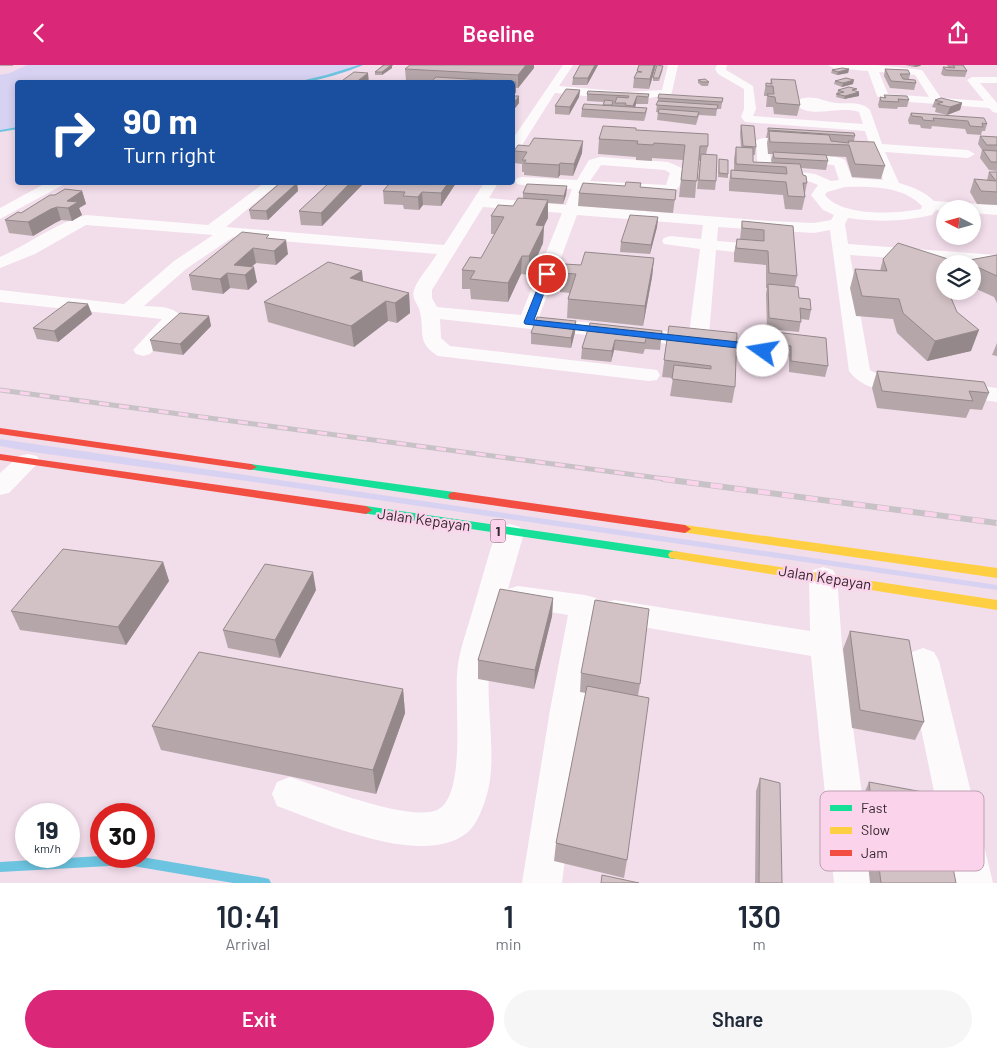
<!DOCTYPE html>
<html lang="en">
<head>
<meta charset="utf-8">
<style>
	:root { --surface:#fff; --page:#f6f6f7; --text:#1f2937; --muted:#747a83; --accent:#db2777 }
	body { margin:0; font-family:Barlow,sans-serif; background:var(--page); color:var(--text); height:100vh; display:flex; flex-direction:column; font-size:19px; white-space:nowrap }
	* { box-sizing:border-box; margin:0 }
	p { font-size:16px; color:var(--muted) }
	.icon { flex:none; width:28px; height:28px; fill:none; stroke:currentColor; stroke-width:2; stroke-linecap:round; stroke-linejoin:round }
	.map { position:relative; height:818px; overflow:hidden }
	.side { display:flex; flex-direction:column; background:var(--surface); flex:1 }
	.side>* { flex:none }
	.top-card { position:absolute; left:15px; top:15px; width:500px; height:105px; border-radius:5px; box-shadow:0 2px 8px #0003; background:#1a4fa0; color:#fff; overflow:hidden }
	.needle { width:32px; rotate:276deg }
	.buttons { position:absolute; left:936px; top:135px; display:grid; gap:10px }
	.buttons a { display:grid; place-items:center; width:45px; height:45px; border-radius:50%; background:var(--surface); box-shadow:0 2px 8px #0003; font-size:25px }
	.speed { position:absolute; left:15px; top:738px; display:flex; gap:10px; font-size:25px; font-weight:700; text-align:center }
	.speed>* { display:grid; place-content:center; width:65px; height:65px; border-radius:50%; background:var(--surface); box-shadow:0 2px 8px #0003; line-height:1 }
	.speed small { font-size:12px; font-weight:400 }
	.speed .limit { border:8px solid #d22; background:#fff; color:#111 }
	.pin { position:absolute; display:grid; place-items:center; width:42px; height:42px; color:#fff; margin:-21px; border:2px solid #fff; border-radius:50%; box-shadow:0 1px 5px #0007 }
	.me { position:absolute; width:55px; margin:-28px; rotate:283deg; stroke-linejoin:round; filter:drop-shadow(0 0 4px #0008) }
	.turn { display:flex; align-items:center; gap:18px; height:105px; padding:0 25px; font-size:22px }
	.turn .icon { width:65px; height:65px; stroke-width:2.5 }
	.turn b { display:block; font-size:35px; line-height:42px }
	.eta { display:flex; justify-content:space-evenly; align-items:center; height:85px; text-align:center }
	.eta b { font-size:30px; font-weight:600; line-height:35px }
	.button { display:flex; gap:10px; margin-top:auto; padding:10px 25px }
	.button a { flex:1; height:58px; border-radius:30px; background:var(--accent); color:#fff; font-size:20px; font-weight:600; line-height:58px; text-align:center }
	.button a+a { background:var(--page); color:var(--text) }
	header { display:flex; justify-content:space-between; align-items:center; height:65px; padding:0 25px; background:var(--accent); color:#fff; font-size:22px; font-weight:600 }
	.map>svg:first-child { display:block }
	.green { fill:#d8d2f2 }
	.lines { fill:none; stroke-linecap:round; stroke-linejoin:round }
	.stream { fill:#6cc4e0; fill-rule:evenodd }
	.street { fill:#fdfafc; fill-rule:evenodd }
	.fast { fill:#16e098; fill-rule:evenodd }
	.slow { fill:#ffcf43; fill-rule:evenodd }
	.jam { fill:#f24e42; fill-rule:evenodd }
	.rail-far1-casing { stroke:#c7c2c5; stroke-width:5 }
	.rail-casing { stroke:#c7c2c5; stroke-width:6 }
	.rail-far1 { stroke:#fbd4ec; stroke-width:3; stroke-dasharray:10; stroke-linecap:butt }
	.rail { stroke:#fbd4ec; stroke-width:4.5; stroke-dasharray:12; stroke-linecap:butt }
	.wall { fill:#b5a7a9 }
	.shaded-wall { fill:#94888a }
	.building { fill:#d3c2c5; stroke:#94888a }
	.route { fill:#1a73e8; stroke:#114b97 }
	.labels { text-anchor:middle; stroke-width:4.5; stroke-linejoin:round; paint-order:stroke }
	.shield { fill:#fbd4ec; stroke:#705a68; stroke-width:1 }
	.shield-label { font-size:14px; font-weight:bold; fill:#34262f }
	.street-label { font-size:15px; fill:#34262f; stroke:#fbd4ec }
	.key { fill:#fbd4ec; stroke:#bfa0b3; stroke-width:1 }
	.key-label { font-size:14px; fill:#34262f }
</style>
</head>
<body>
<header><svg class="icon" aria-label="back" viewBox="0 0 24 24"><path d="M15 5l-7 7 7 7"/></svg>Beeline<svg class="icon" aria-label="share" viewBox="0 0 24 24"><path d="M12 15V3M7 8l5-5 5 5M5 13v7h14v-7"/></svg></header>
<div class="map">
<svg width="997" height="818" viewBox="0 0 997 818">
	<rect width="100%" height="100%" fill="#f2ddea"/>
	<!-- green -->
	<path class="green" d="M27 0H362L327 11 293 17 18 18 17 63 0 66V10L10 8Z
		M0 374 997 520V525L247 416 32 387 0 381Z"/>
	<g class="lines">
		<!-- stream -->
		<path class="stream" d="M359 0H363C344 8 313 18 292 18L326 10Z
			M18 62V64L0 67V65Z
			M101 791H136L265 813 269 814 271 818H233L127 800 0 807V797Z"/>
		<!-- street -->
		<path class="street" d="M563 0H573L559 21 628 27 662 25 668 0H678L672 27 671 29C634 39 593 31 555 28L517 88 512 89V75Z
			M717 0H727L726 5 753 21 756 44 753 51 863 59 859 47C839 40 810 55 795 39 798 36 800 33 805 33 817 31 825 37 836 38 847 39 862 36 870 45L882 79 968 85 975 89 968 93 885 87 899 118C912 122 924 126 934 136L997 140V150L972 148V144H945V146L936 145 932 150C904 157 877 157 848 153L845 159 848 179 997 190V200L850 190 870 305 881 311 916 315 919 320 916 325C894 330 862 325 849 306L830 165 814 168 718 162 717 176 754 179 760 180 762 184 760 188 754 189 716 185 709 271 764 278 773 286 775 299 772 303 765 305 758 303 752 288 440 254 441 273 450 281 657 305 660 310 657 315 649 316 438 291C416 277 425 268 420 247 419 240 411 234 414 225 417 215 431 199 437 189L233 172 186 204 144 241C158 242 176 240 183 255L150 289 143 291 136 289 133 285 162 254 0 237V225L124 239 174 196 213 170 86 160 35 189 0 203V192C29 179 56 158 86 150L208 160 264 118H279L226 162 444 180 484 118H498L489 133 566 140 572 124 522 120 517 119 515 116 517 113 522 112 577 115 589 95 600 92 668 97 682 103 684 106C681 118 681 125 668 128L587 125 581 141 769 156 814 158 831 155 834 150 823 145 811 130 818 120 811 117 760 109 758 106 756 76C761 70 802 72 807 78L801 82 769 80 772 103 815 109 831 116 839 115 834 100 793 97 786 93C792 86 837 90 845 95L852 113 883 115 872 86 843 84 837 80 843 76 869 78 865 66 745 57 741 52 744 44V24L718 9 715 4ZM601 100 665 105 670 108 666 120 590 116ZM845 122C871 121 903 121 922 141L921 144C896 149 842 152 825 130L827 127ZM483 142 562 148 521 250 437 242 432 233V225ZM577 150 703 160 701 174 670 171 664 173 662 176 664 179 700 184 689 269 539 252Z
			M828 0H876L922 5 941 33 984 36 967 15 972 12H997V18H980L997 38V48L993 47 989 43 883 35 877 31 868 6 833 3ZM879 7 915 10 929 32 888 29Z
			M46 118H63L61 121 0 154V143Z
			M955 318 997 323V337L947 330 944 325 947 320Z
			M28 389 37 391 40 396 9 428 0 430V408L19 391Z
			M510 459 520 462 524 468 508 524 518 521 585 530 596 533 600 541 599 546 603 538 614 535 810 566 809 512 813 505 823 502 833 505 837 512 842 581 874 818H834L811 591 614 557 603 554 599 546 584 645 562 818H522L550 645 568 550 508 540 505 535C500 556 493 577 490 598 485 637 495 676 490 715 488 730 479 758 468 767 424 804 324 758 277 741L272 729 277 717 290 712C320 722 409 757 437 745 462 734 457 664 457 641 457 627 456 613 458 599 461 580 468 562 473 544 481 519 487 493 496 468L500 462Z
			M923 583 934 587 939 596 993 818H953L907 596 912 587Z"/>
		<!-- fast -->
		<path class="fast" d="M251 399 454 427 460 431 454 435 247 404 245 402 247 400Z
			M366 441 674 486 678 487 680 490 678 493 674 494 362 448 360 445 362 442Z"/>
		<!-- slow -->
		<path class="slow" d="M685 460 997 503V513L681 467 679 464Z
			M674 486 997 535V545L670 493 668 490 670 487Z"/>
		<!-- jam -->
		<path class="jam" d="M0 363 251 399 257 402 251 405 0 369Z
			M0 389 366 441 372 445 366 449 0 395Z
			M454 427 685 460 691 464 685 468 450 434 448 431 450 428Z"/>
		<defs>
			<path id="rail-far1" d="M0 325 673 415"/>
			<path id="rail" d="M663 414 997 458"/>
		</defs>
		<!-- rail-far1 casing -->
		<use href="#rail-far1" class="rail-far1-casing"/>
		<!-- rail casing -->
		<use href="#rail" class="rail-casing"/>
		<!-- rail-far1 -->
		<use href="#rail-far1" class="rail-far1"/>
		<!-- rail -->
		<use href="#rail" class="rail"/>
	</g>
	<!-- wall -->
	<path class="wall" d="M0 0H14L12 1H0Z
		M381 0H393L392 1V3L382 10H375V7L383 0Z
		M410 0H534V3L518 23H516V27L513 31H519V38L512 47V18H424L406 16 405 4Z
		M580 0H598L587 20H572L573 13Z
		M639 0H656L649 24 633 23 634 13 637 7Z
		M905 0H921L920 1 914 2Z
		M947 0H963L967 6 965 12 944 11 941 9 943 2H948Z
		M663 4 659 16H653V13Z
		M849 4 848 8 837 10 831 8 832 5Z
		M885 4 910 9 909 14 916 18 914 25 890 23 884 11Z
		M771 14 800 40 797 51 774 49 773 42H766L767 31H764V29L766 18 770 19Z
		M698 15 709 17 708 21H702L698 18Z
		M835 16 853 19 842 22 834 19Z
		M580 25 579 32 569 50 555 49V41Z
		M838 25 859 31 844 34 836 32Z
		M587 29H649L648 39H636L635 42 647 43 646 50 644 56 581 52 582 44 603 40 604 37 587 36Z
		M884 30 909 35 907 42H898L897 44 879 43 878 40 880 32 884 33Z
		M658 33H723L721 44H717L716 51 699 50 696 60 657 55 658 47H656Z
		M935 35 962 38 960 45 947 50 935 47 936 43 932 42Z
		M911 48 987 59 985 66H982L981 70 967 69 965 64 932 61 931 64 921 63 920 60 909 59 908 55Z
		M741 60 756 82 755 90H753V97L772 98 771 95 773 89H768L767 78 768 73H766L768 63 855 71 854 76 885 101 881 114 852 112 846 92 826 91 828 96 826 105 801 103 803 110 807 118 805 128V132L802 145 785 144 783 130 729 126V118L731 105H734V94L736 82 741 83 740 68Z
		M636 65 708 81 706 89 716 116 715 125 697 124 700 96H698L695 133 679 132 683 95 652 93V96L636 95V92L598 89 599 74Z
		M980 71 997 72V106L989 105 980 93 982 85 978 79Z
		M514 86 582 88 573 111 560 110 558 113 524 110V107H522V99L514 98Z
		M719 94 728 109V113L718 112Z
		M989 107H997V140L977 139 970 127 974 114 987 115Z
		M280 118H308L305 120 297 119 298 126 268 155 251 154 249 145Z
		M329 118H364L322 161 301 160 299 146Z
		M390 118H456L441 141 423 140 419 145 404 144 403 140 384 139 383 126Z
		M567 121 566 130 563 139 548 138V153L544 160 543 178 529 210 521 209 508 237 471 234 470 224H462V205L481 193 495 169H491V151L513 141 523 133V128Z
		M625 121 676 125 673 148 578 141 579 128Z
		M82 126 86 139 79 143 82 150 72 156 61 155 55 158 33 171 9 168 5 155 21 148 55 130Z
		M658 152 657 162 650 189 620 187 621 177Z
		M742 156 793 161 797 211 795 221 799 233 811 245 809 255 801 254 799 267 767 264 766 229 767 223H766V200L734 197V188L737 174H740Z
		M269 173 288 189 276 200 256 198 251 202 257 217 248 225 230 223 223 229 192 225 189 210Z
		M997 190V238L994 232 972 222V199H963L964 196Z
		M654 193 652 212 643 261 567 253 568 234 570 228 560 227 561 208 581 200Z
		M883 194H948L946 199H945V202L942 211 971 286 927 296 897 268 893 254 856 251 850 223 855 204 880 206Z
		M363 217 409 228 410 248 397 258 388 256 354 282 268 257 264 237Z
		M92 249 58 277 37 274 33 263Z
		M209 251 211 261 183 290 153 286 150 275Z
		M576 256 575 267 571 283 531 279V268Z
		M590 258 662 266 660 285 645 284 643 289 614 285 611 297 581 294 582 283Z
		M669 261 735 322 732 338 670 331 673 313 662 312Z
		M775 267 828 301 825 312 789 307V292L772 289V278Z
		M997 278V291L992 290Z
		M877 306 989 328 982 345 970 344 966 353 877 343 872 323Z
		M163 497 169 516 126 580 20 565 11 546Z
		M316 525 280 593 228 583 223 565Z
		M553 533 552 551 534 624 478 614V595Z
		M850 566 924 657 915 675 852 663 843 584Z
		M581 608 640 619 638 631 627 795 624 813 554 796 556 778 586 628 580 627Z
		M403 624 405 648 376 729 161 685 152 661Z
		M760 713 782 818H755L756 726Z
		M869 717 956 818H870L861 736Z"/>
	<!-- shaded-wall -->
	<path class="shaded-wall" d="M389 0H393L392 1V3L382 10V7Z
		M526 0H534V3L518 23V10Z
		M595 0H598L587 20 588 13Z
		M654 0H656L649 24 650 14Z
		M915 0H921L920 1 914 2Z
		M849 4 848 8 837 10 838 7Z
		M368 8 369 18H355Z
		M854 15 853 19 842 22 843 18Z
		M516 17V27L513 32V22Z
		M580 25 579 32 569 50 570 42Z
		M859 27V31L844 34 845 31Z
		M519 31V38L512 47V40Z
		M637 31 636 39 633 48V41Z
		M962 38 960 45 947 50 950 42Z
		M583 76 582 88 573 111 574 99Z
		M560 98V110L558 113 559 100Z
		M297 118 298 126 268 155 266 146Z
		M350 118H364L322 161 321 148Z
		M448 118H456L441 141V128Z
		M567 121 566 130 563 139 564 131Z
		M82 126 86 139 79 143 82 150 72 156 68 143 67 136Z
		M422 127 423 140 419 145 418 132Z
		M548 135V153L536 178V160Z
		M57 142 61 155 55 158 33 171 28 157 51 144Z
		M658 152 657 162 650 189 651 180Z
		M544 161 543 178 529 210V191Z
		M286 175 288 189 276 200 274 186Z
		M253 183 256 198 242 210 234 200Z
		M522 191 521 209 508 237V218Z
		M654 193 652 212 643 261 645 241Z
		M948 194 946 199H945V202L942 212 939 204Z
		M254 202 257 217 248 225 245 210Z
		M362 206 364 225 350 213Z
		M227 208 230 223 223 229 220 214Z
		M409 228 410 248 397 258 395 238Z
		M386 236 388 256 354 282 351 261Z
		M88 239 92 249 58 277 54 266Z
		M209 251 211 261 183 290 180 279Z
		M576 256 575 267 571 283V273Z
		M979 265 971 286 927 296 935 276Z
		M615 275 614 285 611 297 612 286Z
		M163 497 169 516 126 580 118 562Z
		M313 507 316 525 280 593 275 575Z
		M553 533 552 551 534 624 535 605Z
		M403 624 405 648 376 729 373 705Z"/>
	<!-- building -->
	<path class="building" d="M384 0H391L382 7H375Z
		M410 0H526L518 10 405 4Z
		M580 0H595L588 13H573Z
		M639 0H654L650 14 634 13 637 7H642L637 6Z
		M657 0 663 1 659 13H653Z
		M953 0H963L967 6 946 5 943 2 955 3Z
		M842 3 849 4 838 7 832 5Z
		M885 4 908 5 910 9H900L903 14 915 15 916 18 891 16Z
		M354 7 368 8 355 18H339Z
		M436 12 516 17 513 22 512 18H430Z
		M846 13 854 15 843 18 835 16Z
		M705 14 709 17H702L698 15Z
		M771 14 795 15 800 40 776 38 775 32 768 31 767 29H774L773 21H766V18L772 19Z
		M849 22 857 24 852 25 859 27 845 31 836 29 844 27 838 25Z
		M566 24 580 25 570 42 555 41Z
		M588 26 649 29 648 32 637 31 633 41 625 40 626 38H615L617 32 628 33 629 31 587 29Z
		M659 29 723 33 722 37 658 33Z
		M884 30 907 31 909 35 898 34 899 37 881 36 880 32 886 33Z
		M512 31H519L512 40Z
		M941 33 962 38 950 42 937 39 943 37 935 35Z
		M605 35 613 36 612 40H603Z
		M658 36 718 40 717 44 656 40Z
		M584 39 647 43 645 48 582 44Z
		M659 44 699 47 697 52 658 48Z
		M911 48 984 53 987 59 982 58 983 62 970 61 968 56 933 53 934 56 923 55 922 52 912 51Z
		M741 60 754 61 756 82 743 81Z
		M603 61 636 63V65L708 69V81H700L697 116 681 115 685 80 654 78 653 80 637 79 638 76 599 74Z
		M768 63 854 68 855 71 768 65Z
		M769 66 829 70 831 76 849 78 848 76 874 77 885 101 855 99 849 80 770 77Z
		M980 71 997 72V80H987Z
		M534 73 583 76 574 99 560 98 559 100 524 98 526 95H522L527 87 514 86 518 80 529 81Z
		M736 82 753 83V97L800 99 803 110 806 111 807 118H803L805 132 788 131 786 117 731 113V105L787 109 786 102 736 99Z
		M983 85 997 86V97H991Z
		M773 87 826 90 828 96 774 93Z
		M701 89 717 90 716 116 699 115Z
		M719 94 728 95V109L719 108Z
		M989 107H997V127L981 126 974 114 996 116Z
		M626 117 641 118 640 122 676 125 675 135 579 128 583 118 625 121Z
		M280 118H297L266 146 249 145Z
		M329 118H350L321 148 299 146Z
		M390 118H448L441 128 422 127 418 132 403 131 405 127 383 126Z
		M527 119 567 121 564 131 523 128Z
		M65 124 82 126 67 136 78 137 68 143 57 142 51 144 28 157 5 155 18 147 21 148 50 130H55Z
		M518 133 548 135 536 160 544 161 529 191H522L508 218 470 214 475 206 462 205 470 192 481 193 504 152 491 151 498 140 513 141Z
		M630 150 658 152 651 180 621 177Z
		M742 156 793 161 797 211 769 208 768 186 736 183 737 174 764 176V165L742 163Z
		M242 167 269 170 266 173 286 175 274 186 253 183 234 200 254 202 245 210 227 208 220 214 189 210Z
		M898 178 948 194 939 204 945 218V226H948L957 247 979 265 935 276 903 248 899 234 862 231 855 204 887 206 883 194Z
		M585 187 654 193 645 241 568 234 576 209 561 208 564 199 581 200Z
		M997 190V211L964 196Z
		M328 197 362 206 350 213 409 228 395 238 386 236 351 261 264 237Z
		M768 219 798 222 799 233 810 234 811 245 800 243 801 257 769 253Z
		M68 237 88 239 54 266 33 263Z
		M180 248 209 251 180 279 150 275Z
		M537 252 576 256 571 273 531 268Z
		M590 258 662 266 661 275 646 273 645 278 615 275 612 286 582 283Z
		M669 261 737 268 735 322 672 314 674 300 711 304V301L664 295Z
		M775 267 826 273 828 301 791 296V281L774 279Z
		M877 306 984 317 989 328 969 326 973 336 882 326Z
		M63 484 163 497 118 562 11 546Z
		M265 499 313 507 275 575 223 565Z
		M500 524 553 533 535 605 478 595Z
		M595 535 649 544 640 619 581 608Z
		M850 566 909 575 924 657 860 645Z
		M199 587 403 624 373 705 152 661Z
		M587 621 649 633 627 795 556 778Z
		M760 713 780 718 782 818H759Z
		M869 717 939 730 956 818H881Z
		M602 810 639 818H601Z"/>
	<!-- route -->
	<path class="route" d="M544 207 551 209 534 255 757 279 768 286 763 289 755 285 525 259 524 257Z"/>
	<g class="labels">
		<!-- shield labels -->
		<rect class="shield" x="490.5" y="454.5" width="15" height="23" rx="4"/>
		<g class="shield-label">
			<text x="498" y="471">1</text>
		</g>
		<!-- street labels -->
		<g class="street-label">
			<text transform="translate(424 455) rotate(8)" y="5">Jalan Kepayan</text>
			<text transform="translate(825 513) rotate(9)" y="5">Jalan Kepayan</text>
		</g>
	</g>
	<!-- legend -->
	<rect x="820" y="726" width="164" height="80" rx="8" class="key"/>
	<rect x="830" y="740" width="22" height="6" fill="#16e098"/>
	<rect x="830" y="762" width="22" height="7" fill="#ffcf43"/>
	<rect x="830" y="785" width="22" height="6" fill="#f24e42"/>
	<g class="key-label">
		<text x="861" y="748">Fast</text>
		<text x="861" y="770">Slow</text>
		<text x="861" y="793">Jam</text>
	</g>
</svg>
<div class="buttons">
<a><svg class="needle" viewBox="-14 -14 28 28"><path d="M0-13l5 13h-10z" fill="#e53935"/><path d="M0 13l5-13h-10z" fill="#747a83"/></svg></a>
<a><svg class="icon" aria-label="layers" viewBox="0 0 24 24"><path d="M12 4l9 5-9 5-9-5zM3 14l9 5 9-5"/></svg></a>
</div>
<div class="speed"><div>19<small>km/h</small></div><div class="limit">30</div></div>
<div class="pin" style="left:547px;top:209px;background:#d93025"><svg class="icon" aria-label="arrive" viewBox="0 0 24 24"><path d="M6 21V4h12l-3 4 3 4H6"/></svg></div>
<svg class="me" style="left:763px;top:286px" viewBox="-20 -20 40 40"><circle r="19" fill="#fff"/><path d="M0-13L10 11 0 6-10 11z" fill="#1a73e8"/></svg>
<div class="top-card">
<div class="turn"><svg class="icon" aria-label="right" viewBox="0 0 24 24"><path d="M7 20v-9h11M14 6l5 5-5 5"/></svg><div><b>90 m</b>Turn right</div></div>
</div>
</div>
<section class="side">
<div class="eta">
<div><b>10:41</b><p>Arrival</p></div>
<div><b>1</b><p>min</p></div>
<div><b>130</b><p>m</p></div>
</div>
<div class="button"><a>Exit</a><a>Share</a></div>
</section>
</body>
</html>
